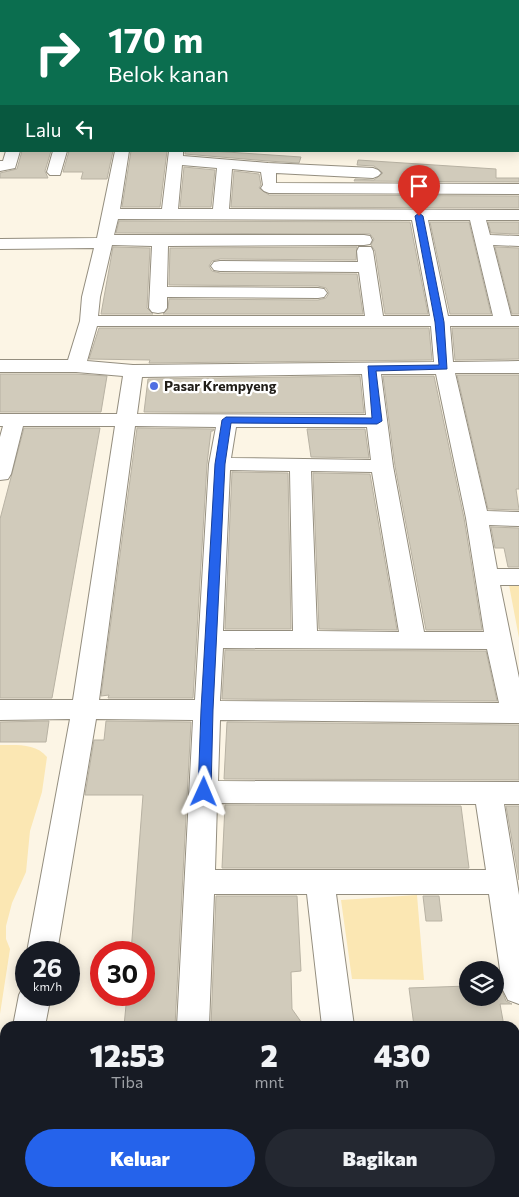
<!DOCTYPE html>
<html lang="id">
<head>
<meta charset="utf-8">
<style>
	:root { --surface:#171b24; --page:#242831; --text:#f1f3f6; --muted:#9ea1a6; --accent:#2563eb }
	body { margin:0; font-family:Commissioner,sans-serif; background:var(--page); color:var(--text); height:100vh; display:flex; flex-direction:column; font-size:19px; white-space:nowrap }
	* { box-sizing:border-box; margin:0 }
	p { font-size:16px; color:var(--muted) }
	.icon { flex:none; width:28px; height:28px; fill:none; stroke:currentColor; stroke-width:2; stroke-linecap:round; stroke-linejoin:round }
	.map { position:relative; flex:1; overflow:hidden }
	.details { position:absolute; left:0px; top:1021px; width:520px; height:176px; display:flex; flex-direction:column; background:var(--surface); border-radius:15px 15px 0 0; box-shadow:0 2px 12px #0003 }
	.details>* { flex:none }
	.banner { position:absolute; left:0px; top:0px; width:520px; height:152px; box-shadow:0 2px 12px #0003; background:#0b6e4f; color:#fff; overflow:hidden }
	.fabs { position:absolute; left:459px; top:961px; display:grid; gap:10px }
	.fabs a { display:grid; place-items:center; width:45px; height:45px; border-radius:50%; background:var(--surface); box-shadow:0 2px 12px #0003; font-size:25px }
	.speed { position:absolute; left:15px; top:941px; display:flex; gap:10px; font-size:25px; font-weight:700; text-align:center }
	.speed>* { display:grid; place-content:center; width:65px; height:65px; border-radius:50%; background:var(--surface); box-shadow:0 2px 12px #0003; line-height:1 }
	.speed small { font-size:12px; font-weight:400 }
	.speed .limit { border:8px solid #d22; background:#fff; color:#111 }
	.pin { position:absolute; display:grid; place-items:center; width:42px; height:42px; color:#fff; margin:-51px -21px; border-radius:50% 50% 50% 0; rotate:-45deg; box-shadow:0 0 5px #0007 }
	.pin .icon { rotate:45deg }
	.me { position:absolute; width:55px; margin:-28px; rotate:1deg; stroke-linejoin:round; filter:drop-shadow(0 0 4px #0008) }
	.turn { display:flex; align-items:center; gap:18px; height:105px; padding:0 25px; font-size:22px }
	.turn .icon { width:65px; height:65px; stroke-width:2.5 }
	.turn b { display:block; font-size:35px; line-height:42px }
	.then { display:flex; align-items:center; height:48px; padding:0 25px; background:#0003; gap:10px; font-size:19px }
	.eta { display:flex; justify-content:space-evenly; align-items:center; height:85px; text-align:center }
	.eta b { font-size:30px; font-weight:800; line-height:35px }
	.cta { display:flex; gap:10px; margin-top:auto; padding:10px 25px }
	.cta a { flex:1; height:58px; border-radius:30px; background:var(--accent); color:#fff; font-size:20px; font-weight:800; line-height:58px; text-align:center }
	.cta a+a { background:var(--page); color:var(--text) }
	.map>svg:first-child { display:block }
	.green { fill:#fbe7b3 }
	.lines { fill:none; stroke-linecap:round; stroke-linejoin:round }
	.river { fill:#aa945a; fill-rule:evenodd }
	.building { fill:#d1cbbb; stroke:#b8b2a3 }
	.street-casing { stroke:#948e7f; stroke-width:2 }
	.street { fill:#fff; fill-rule:evenodd }
	.route { fill:#2563eb; stroke:#184099 }
	.poi-dot { fill:#4f6ee2; stroke:#fff; stroke-width:2 }
	.labels { text-anchor:middle; stroke-width:4.5; stroke-linejoin:round; paint-order:stroke }
	.poi-label { font-size:14px; font-weight:bold; fill:#201d18; stroke:#fff; text-anchor:start }
</style>
</head>
<body>
<div class="map">
<svg width="519" height="1197" viewBox="0 0 519 1197">
	<rect width="100%" height="100%" fill="#fcf5e5"/>
	<!-- green -->
	<path class="green" d="M509 585H519V638Z
		M0 745C16 745 36 743 47 757L42 792 30 831 26 872 12 903 6 926V939L10 949 0 1014Z
		M417 895 424 980 352 979 341 900Z"/>
	<g class="lines">
		<!-- river -->
		<path class="river" d="M0 83H1V97H0Z"/>
	</g>
	<!-- building -->
	<path class="building" d="M22 151H51L45 171 48 178H0V173L17 169Z
		M69 151H113L107 179H81L83 172H63Z
		M131 151H167L160 207H122Z
		M185 151H212L301 157 299 163 268 161 185 154Z
		M358 160 496 169V178H519V182L354 181 355 179 374 180 383 173 374 166 357 165Z
		M184 167 215 170 211 207H180Z
		M234 171 259 174 261 185 259 188 269 195 519 196V208L231 207Z
		M119 221 410 222 428 314H385L375 251 371 245 374 239 370 234 116 233Z
		M430 222H469L491 314H450Z
		M488 222H519V234L491 233Z
		M113 247 150 248 147 308 153 314H101Z
		M357 247 356 260 220 259 212 261 209 266 212 271 220 273 357 274 363 314H163L168 309 169 299 318 300 326 298 329 293 326 288 318 286 169 285 170 248Z
		M495 247 519 248V314H512Z
		M99 328H429L432 360 149 363 150 360 89 359Z
		M452 328H519V359L455 360Z
		M0 374H76L107 376 101 412H0Z
		M457 375H519V489H516L519 510 488 509Z
		M360 376 364 413 144 412 148 379Z
		M383 376H434L464 518 482 630H426L395 466Z
		M24 428H100L52 698H0V519Z
		M137 428 214 429 213 431H211L207 464 193 698H108L109 695 101 696Z
		M307 429H365L369 458 311 457Z
		M232 472 288 473 291 629H225Z
		M313 473 370 474 397 630 319 629Z
		M491 527 519 528V567H508L504 548H495Z
		M225 650 486 651 497 701 222 699Z
		M49 721 46 742H0V722Z
		M106 721 191 722 175 1026H124L127 995H144V952H131L143 795H85L94 740H104Z
		M227 722 519 725V780L224 779Z
		M225 805 461 806 469 868H222Z
		M506 806H519V880Z
		M216 896H297L301 971 291 972 292 1009 304 1026H211Z
		M423 896H439L442 921H426Z
		M495 985H500L506 1001 512 1004H500L504 1026H414L409 988 468 986V998H495Z"/>
	<g class="lines">
		<defs>
			<path id="street" d="M187 0H205L206 1H188Z
				M6 151H20L15 168 0 171V161H3Z
				M53 151H67L60 175H50L47 172Z
				M115 151H129L120 209H162L169 151H183V156L268 163 373 168 378 170 381 173 378 176 373 178 276 173V183L519 184V194L269 193 264 191 261 188 263 185 261 172 232 169 229 209 519 210V220H486L490 235 519 236V246L493 245 511 316H519V326H450L453 362 519 361V373H455L487 511 519 512V526L489 525 497 569H519V585H500L519 678V723L220 720 218 781 519 782V804H504L519 895V1004L508 1000 503 990 489 894H336L354 1026H322L307 894H214L209 1026H177L193 720 96 719 57 952H27L70 719 0 720V700H73L115 426H23L11 474 8 479 0 480V437L3 426H0V414H117L123 376 76 372H0V360H68L80 321 82 297 94 248 0 249V239L97 238ZM182 165 217 168 213 209H178ZM118 219 412 220 430 316H383L373 251 371 247H359L357 251 358 262 220 261 214 262 211 266 214 270 220 271 359 272 365 316H98L100 297 112 245 152 246 149 308 152 312 158 313 164 312 167 308V297L318 298 324 297 327 293 324 289 318 288 167 287 168 246 364 245 370 244 372 240 370 236 364 235H114ZM428 220H470L493 316H448ZM97 326H431L434 362 133 365 87 361ZM362 374 366 415 137 414 142 377ZM381 374H436L466 518 484 632H424L393 466ZM135 426 216 427 209 464 195 700H99ZM236 427H367L371 460 231 458ZM230 470 290 471 293 631H223ZM311 471 372 472 399 632 317 631ZM223 648 487 649 499 703 220 701ZM217 803 476 804 486 870H215Z
				M26 984V995H51L45 1026H13L19 995 24 985Z
				M515 1064H519V1096H515Z
				M0 1125H5V1159H0Z
				M35 1192H72L74 1197H37Z
				M269 1192H308L310 1197H271Z"/>
		</defs>
		<!-- street casing -->
		<use href="#street" class="street-casing"/>
		<!-- street -->
		<use href="#street" class="street"/>
	</g>
	<!-- route -->
	<path class="route" d="M419 213 423 216 444 322 447 369 376 371 382 421 377 424 231 423 225 464 213 710 211 792 209 795 204 797 200 795 198 792 201 710 215 464 222 420 226 417 372 418 368 366 439 365 435 322 415 216Z"/>
	<!-- markers -->
	<circle class="poi-dot" cx="154" cy="386" r="5"/>
	<g class="labels">
		<!-- poi labels -->
		<g class="poi-label">
			<text x="164" y="391">Pasar Krempyeng</text>
		</g>
	</g>
</svg>
<div class="fabs">
<a><svg class="icon" aria-label="layers" viewBox="0 0 24 24"><path d="M12 4l9 5-9 5-9-5zM3 14l9 5 9-5"/></svg></a>
</div>
<div class="speed"><div>26<small>km/h</small></div><div class="limit">30</div></div>
<div class="pin" style="left:419px;top:216px;background:#d93025"><svg class="icon" aria-label="arrive" viewBox="0 0 24 24"><path d="M6 21V4h12l-3 4 3 4H6"/></svg></div>
<svg class="me" style="left:204px;top:792px" viewBox="-20 -20 40 40"><path d="M0-17L14 15 0 8-14 15z" fill="#2563eb" stroke="#fff" stroke-width="4"/></svg>
<div class="banner">
<div class="turn"><svg class="icon" aria-label="right" viewBox="0 0 24 24"><path d="M7 20v-9h11M14 6l5 5-5 5"/></svg><div><b>170 m</b>Belok kanan</div></div>
<div class="then">Lalu<svg class="icon" aria-label="left" viewBox="0 0 24 24"><path d="M17 20v-9H6M10 6l-5 5 5 5"/></svg></div>
</div>
<section class="details">
<div class="eta">
<div><b>12:53</b><p>Tiba</p></div>
<div><b>2</b><p>mnt</p></div>
<div><b>430</b><p>m</p></div>
</div>
<div class="cta"><a>Keluar</a><a>Bagikan</a></div>
</section>
</div>
</body>
</html>
